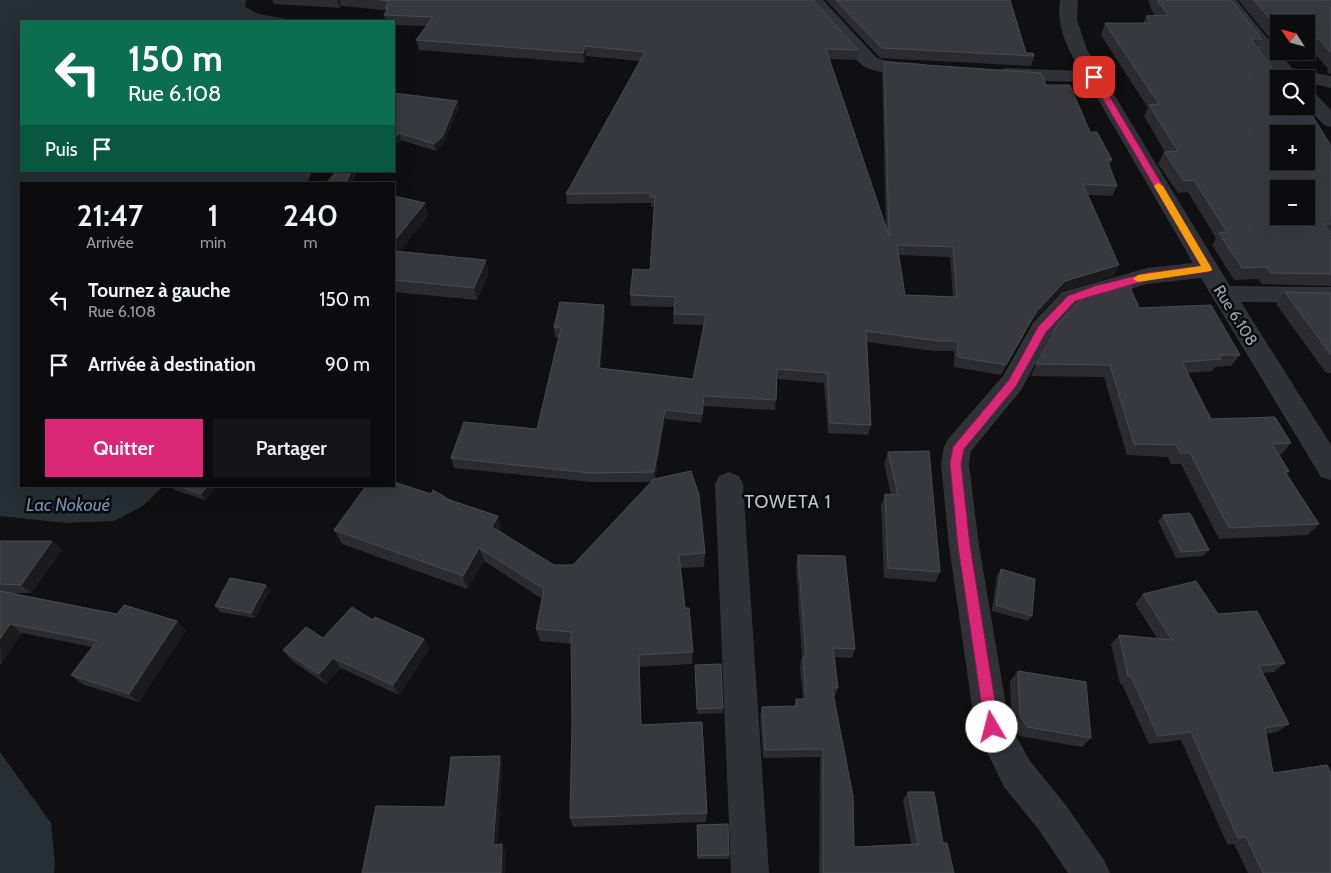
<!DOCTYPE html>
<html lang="fr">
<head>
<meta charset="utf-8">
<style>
	:root { --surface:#0c0c0e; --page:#151517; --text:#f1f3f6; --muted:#9a9b9e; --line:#2c2c2e; --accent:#db2777 }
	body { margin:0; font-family:Cabin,sans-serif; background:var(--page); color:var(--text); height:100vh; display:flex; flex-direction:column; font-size:19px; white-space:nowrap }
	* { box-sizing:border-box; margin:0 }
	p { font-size:16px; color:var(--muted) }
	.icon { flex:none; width:28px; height:28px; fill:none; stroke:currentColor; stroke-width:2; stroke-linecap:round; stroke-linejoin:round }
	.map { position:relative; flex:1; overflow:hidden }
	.details { position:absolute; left:20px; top:182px; width:375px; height:305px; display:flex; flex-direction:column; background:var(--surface); border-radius:0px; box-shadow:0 5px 20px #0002,0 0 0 1px var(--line) }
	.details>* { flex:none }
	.guide { position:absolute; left:20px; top:20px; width:375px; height:152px; border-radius:0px; box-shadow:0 5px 20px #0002,0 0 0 1px var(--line); background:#0b6e4f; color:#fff; overflow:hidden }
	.needle { width:32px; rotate:306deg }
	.buttons { position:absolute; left:1270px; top:15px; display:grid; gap:10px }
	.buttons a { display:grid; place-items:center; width:45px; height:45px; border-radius:0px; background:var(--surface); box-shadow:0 5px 20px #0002,0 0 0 1px var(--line); font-size:25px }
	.pin { position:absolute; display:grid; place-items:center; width:42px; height:42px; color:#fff; margin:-21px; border-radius:10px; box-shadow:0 2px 8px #0006 }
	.me { position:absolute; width:55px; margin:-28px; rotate:352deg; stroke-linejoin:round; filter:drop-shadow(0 0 4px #0008) }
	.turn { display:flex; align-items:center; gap:18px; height:105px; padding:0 25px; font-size:22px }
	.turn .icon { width:65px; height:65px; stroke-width:2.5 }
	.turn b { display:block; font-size:35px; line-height:42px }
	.then { display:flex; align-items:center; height:48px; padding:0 25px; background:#0003; gap:10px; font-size:19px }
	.eta { display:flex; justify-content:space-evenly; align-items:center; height:85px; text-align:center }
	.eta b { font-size:30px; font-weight:600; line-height:35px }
	.action { display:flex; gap:10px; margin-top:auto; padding:10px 25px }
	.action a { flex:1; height:58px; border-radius:0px; background:var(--accent); color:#fff; font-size:20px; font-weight:600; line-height:58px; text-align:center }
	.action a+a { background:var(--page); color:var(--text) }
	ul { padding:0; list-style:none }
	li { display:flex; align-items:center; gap:15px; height:65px; padding:0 25px }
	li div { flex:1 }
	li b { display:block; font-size:19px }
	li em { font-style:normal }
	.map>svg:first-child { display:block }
	.water { fill:#262e36 }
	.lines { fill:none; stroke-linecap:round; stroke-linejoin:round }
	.minor { fill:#313237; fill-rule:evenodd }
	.wall { fill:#2c2c30; fill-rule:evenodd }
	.shaded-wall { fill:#1b1b1e }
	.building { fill:#38393e; stroke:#484a51; fill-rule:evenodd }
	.route { fill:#db2777; stroke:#8e194d }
	.slow { fill:#f59e0b }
	.labels { text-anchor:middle; stroke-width:5; stroke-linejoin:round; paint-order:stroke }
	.street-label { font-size:16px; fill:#a0a5b4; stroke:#0b0b0d }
	.neighbourhood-label { font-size:18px; letter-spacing:1px; fill:#c1c5d0; stroke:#0b0b0d }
	.water-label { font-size:18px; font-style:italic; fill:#7393b3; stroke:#0b0b0d }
</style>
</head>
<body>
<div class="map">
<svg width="1331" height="873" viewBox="0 0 1331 873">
	<rect width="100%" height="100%" fill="#101012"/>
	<!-- water -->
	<path class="water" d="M0 0H246L245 7 259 14 298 21H21V171H312L307 184H21V486H163L143 506 114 521 66 523 0 516Z
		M0 752 51 823 55 863 54 873H0Z"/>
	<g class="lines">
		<!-- minor -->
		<path class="minor" d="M805 0H823L877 58C892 64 910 61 927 65L929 69 927 73C912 77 878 74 865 67 856 62 813 11 805 0Z
			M1060 0H1078L1077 20 1087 50 1230 286 1331 287V303L1241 302 1331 445V480L1321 477 1201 278 1147 284 1080 304 1051 335 1021 390 971 451 969 464 979 546 1009 723 1030 761 1065 804 1104 860 1110 873H1068L1039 830 1004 787 975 727 949 546 941 464 944 447 948 439 1003 376 1033 323 1062 292 1147 268 1193 263 1088 82 1006 80 999 78 997 74 999 70 1006 68 1081 71C1067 49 1056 26 1060 0Z
			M1218 0H1236L1292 68 1331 76V88L1306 82V79H1281Z
			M1306 89 1313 91 1331 110V127L1324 125 1306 106Z
			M729 472 739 476 743 484 769 873H731L715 484 719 476Z"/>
	</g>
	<!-- wall -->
	<path class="wall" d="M272 0H813L858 50 856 60 829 59 886 227 882 72 884 62 1046 85 1090 132 1112 160 1109 167 1117 186 1112 196 1088 195 1114 276 1061 291 1031 322 1001 375 954 367V351H934L867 342 871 425 868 435 828 433 824 383 777 379 776 400 775 410 704 406 701 423 665 419 655 478 705 553 704 567 681 568 685 608 693 652 692 664 639 667 641 725 707 813 706 822 573 827 570 818 572 722V644L540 641 536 629 542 599 484 561 467 589 342 544 334 530 450 500 501 530V532L554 565H573L651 482H591L454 468 451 458 537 429 559 337H555L554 327 605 315 601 368 693 379 704 325 673 324 674 307 631 306 630 295 650 270 654 207H651V203L567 204 566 194 640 61 586 56 584 63 419 50 416 40 427 26 394 25V21H386L384 15 386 12 385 10 341 6 340 8 274 4ZM899 255 950 257 953 297 905 295Z
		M826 0H1010L1026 53 1034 56 1031 66 880 58Z
		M1148 0H1231L1262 39 1257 48 1331 146V286L1262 284 1258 279 1234 280 1212 245 1216 238 1188 192 1178 193 1158 164 1164 152H1165L1144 116 1148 108 1101 35 1105 23H1143L1146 16H1155L1152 11Z
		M1238 0H1331V74L1327 73 1328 69 1312 50H1306V24H1279V49Z
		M394 93 457 101 459 107 443 144 436 151 401 140 394 148Z
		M394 196 428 216 399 251 489 273 477 300 394 292Z
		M1285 292 1331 293V373H1326L1276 304Z
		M1139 308 1240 355 1231 366 1215 367 1212 371 1187 373 1211 419 1291 443 1281 455H1279L1289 471 1287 474 1319 524 1308 535 1219 539 1181 464H1171L1168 457 1127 455 1104 377 1031 376 1036 364Z
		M888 452 940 572 935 582 884 578 881 505 885 494 891 495 884 463Z
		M172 486H217L205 500 175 490Z
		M1163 515 1209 550 1203 556 1176 558 1158 521Z
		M0 541H52L62 550 31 593H10L117 614 177 621 186 631 139 702 82 684 71 675 92 647 22 633 0 665Z
		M798 555 855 649 852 658 835 657 838 688 835 696H834L854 847 911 844 903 800 908 792 943 843 954 873H819L820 757 763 758 760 715 762 707 794 706 796 699H803L800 666 802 657 796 565Z
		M1001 569 1032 616 1028 621 992 611 997 575Z
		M266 585 270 590 255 618 220 612 215 606Z
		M1143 594 1218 614 1285 663 1274 672 1262 673 1289 724 1277 732 1266 734 1273 773 1331 873H1248L1234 844H1227L1181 740 1149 744 1122 684H1120L1111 644 1119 635 1157 638 1135 604Z
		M373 620 424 639 429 649 399 695 341 668 326 684 291 660 283 650 323 638Z
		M695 665 723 708V713L697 714Z
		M1018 671 1091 738 1082 747 1019 736 1012 725 1010 681Z
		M697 825 729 855V859H697Z"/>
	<!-- shaded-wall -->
	<path class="shaded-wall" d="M337 0H340L341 6 340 8Z
		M585 46 586 56 584 63 583 53Z
		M457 101 459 107 443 144 436 151 434 144Z
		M399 133 401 140 394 148V139Z
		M352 171H358L351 184H345Z
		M425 203 428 216 394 258V241Z
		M486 260 489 273 477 300 474 288Z
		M1119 265 1114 276 1061 291 1031 322 1001 375 1006 365 1036 312 1065 281Z
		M604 305 605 315 600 378 599 368Z
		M704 396V406L701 423Z
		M665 410V419L655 482 654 472Z
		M207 486H217L205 500 201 494Z
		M498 516 501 530 496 540 492 527Z
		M52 541 62 550 31 593 21 585Z
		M479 548 484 561 467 589 463 576Z
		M266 585 270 590 255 618 251 613Z
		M177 621 186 631 139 702 129 694Z
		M10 624 22 633 1 665 0 639Z
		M424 639 429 649 399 695 393 685Z
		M333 658 341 668 326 684 319 674Z
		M500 756 503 764 497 852 493 845Z
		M502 844 506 851 505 873H501Z"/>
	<!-- building -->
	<path class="building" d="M380 0H813L858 50 826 49 889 236 884 62 1041 73 1046 85H1070L1090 132H1097L1112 160H1107L1117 186 1083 184 1119 265 1065 281 1036 312 1006 365 958 357 957 341H938L866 331 871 425 830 423 827 373 777 369 776 400 704 396 702 414 665 410 654 472 590 473 451 458 464 422 537 429 561 328 554 327 560 302 604 305 599 368 693 379 706 315 674 314 675 297 630 295 633 269 650 270 655 197H650V193L566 194 645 52 585 46 583 53 416 40 433 17 384 15 388 8H385L389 1ZM897 245 953 247 957 297 905 295Z
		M836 0H1010L1026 53H1033L1034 56 882 48Z
		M1157 0H1231L1262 39H1251L1280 79H1279V106H1306V105L1331 146V224H1324L1331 234V274L1271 273 1267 267 1242 268 1219 233 1227 232 1194 180 1184 181 1164 152 1178 151 1149 105 1159 104 1105 23H1151L1146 16 1168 15ZM1279 134H1306V161H1279ZM1279 189H1306V216H1279Z
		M1254 0H1331V53L1319 39H1306V24H1279V30Z
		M394 93 457 101 442 137 434 144 399 133 394 139Z
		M337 171H352L345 184H325Z
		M394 196 425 203 394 241Z
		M394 251 486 260 474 288 394 280Z
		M1128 282 1139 308 1211 305 1240 355H1218L1221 359 1182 362 1211 419 1275 417 1291 443 1272 444 1289 471 1285 472 1319 524 1229 528 1190 453H1180L1176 445 1134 444 1110 365 1036 364 1058 324 1087 294Z
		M1285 292 1331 293V355Z
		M929 451 940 572 888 568 885 494 898 495 888 452Z
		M691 471 699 495 705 553 679 555 685 608H689L693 652 639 655 641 725 702 722 707 813 570 818 572 722 571 632 536 629 544 589 479 548 463 576 334 530 366 486H394V482L431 494 433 490 450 500 498 516 492 527 554 565H573L654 479Z
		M178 486H207L201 494Z
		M1190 513 1209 550 1181 552 1163 515Z
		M0 541H52L21 585 0 584Z
		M798 555 845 556 855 649 833 648 838 688H832L853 796 854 847 918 844 908 792H934L943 843H947L954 873H823V749L765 750 762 707 797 706 796 699H806L803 657H806Z
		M1001 569 1035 579 1032 616 996 605Z
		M230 578 266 585 251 613 215 606Z
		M1196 581 1218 614 1257 611 1285 663 1259 666 1289 724 1265 728 1273 773 1327 765 1331 773V873H1263L1246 837 1238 838 1191 732 1158 736 1131 676H1128L1119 635 1172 640 1143 594Z
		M0 591 117 614 124 605 177 621 129 694 71 675 97 641 10 624 0 639Z
		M352 607 373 620 375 617 424 639 393 685 333 658 319 674 283 650 306 627 323 638Z
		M721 664 723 708 697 709 695 665Z
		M1018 671 1086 682 1091 738 1027 727 1020 716Z
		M500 756 493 845 502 844 501 873H362L376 806 445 807 451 757Z
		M728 824 729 855 698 856 697 825Z"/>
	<!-- route -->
	<path class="route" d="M1094 74 1098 77 1212 269 1208 272 1147 280 1075 301 1046 332 1016 386 964 449 961 464 970 546 999 727 997 732 992 734 987 732 985 727 958 546 950 464 953 447 1009 380 1038 327 1068 296 1095 286 1147 273 1201 266 1090 77Z"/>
	<!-- slow -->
	<path class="slow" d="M1158 183 1163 186 1212 269 1211 271 1138 282 1133 279 1138 275 1201 266 1154 186Z"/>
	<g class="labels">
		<!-- street labels -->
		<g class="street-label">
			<text transform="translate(1236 315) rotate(58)" y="6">Rue 6.108</text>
		</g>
		<!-- neighbourhood labels -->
		<g class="neighbourhood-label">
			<text x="788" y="508">TOWETA 1</text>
		</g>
		<!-- water labels -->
		<g class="water-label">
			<text x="68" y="511">Lac Nokoué</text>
		</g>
	</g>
</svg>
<div class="buttons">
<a><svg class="needle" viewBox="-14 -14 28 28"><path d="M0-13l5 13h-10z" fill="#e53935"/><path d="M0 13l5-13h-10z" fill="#9a9b9e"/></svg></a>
<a><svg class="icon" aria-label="search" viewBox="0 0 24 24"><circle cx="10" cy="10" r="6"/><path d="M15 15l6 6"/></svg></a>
<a>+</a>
<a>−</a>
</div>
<div class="pin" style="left:1094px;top:77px;background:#d93025"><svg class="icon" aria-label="arrive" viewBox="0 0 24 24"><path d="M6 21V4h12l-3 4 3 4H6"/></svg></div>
<svg class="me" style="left:992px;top:727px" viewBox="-20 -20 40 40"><circle r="19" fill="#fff"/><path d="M0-13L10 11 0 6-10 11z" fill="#db2777"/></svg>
<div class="guide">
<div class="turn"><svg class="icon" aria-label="left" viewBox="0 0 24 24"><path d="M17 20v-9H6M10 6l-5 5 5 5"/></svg><div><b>150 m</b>Rue 6.108</div></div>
<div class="then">Puis<svg class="icon" aria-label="arrive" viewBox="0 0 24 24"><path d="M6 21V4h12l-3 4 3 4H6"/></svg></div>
</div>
<section class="details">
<div class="eta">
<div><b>21:47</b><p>Arrivée</p></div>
<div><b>1</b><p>min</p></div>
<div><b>240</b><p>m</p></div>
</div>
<ul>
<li><svg class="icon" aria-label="left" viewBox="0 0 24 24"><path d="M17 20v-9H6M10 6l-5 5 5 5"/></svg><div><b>Tournez à gauche</b><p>Rue 6.108</p></div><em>150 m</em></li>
<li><svg class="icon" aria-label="arrive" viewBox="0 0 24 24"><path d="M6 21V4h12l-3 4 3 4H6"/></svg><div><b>Arrivée à destination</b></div><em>90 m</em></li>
</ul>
<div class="action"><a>Quitter</a><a>Partager</a></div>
</section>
</div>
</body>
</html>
